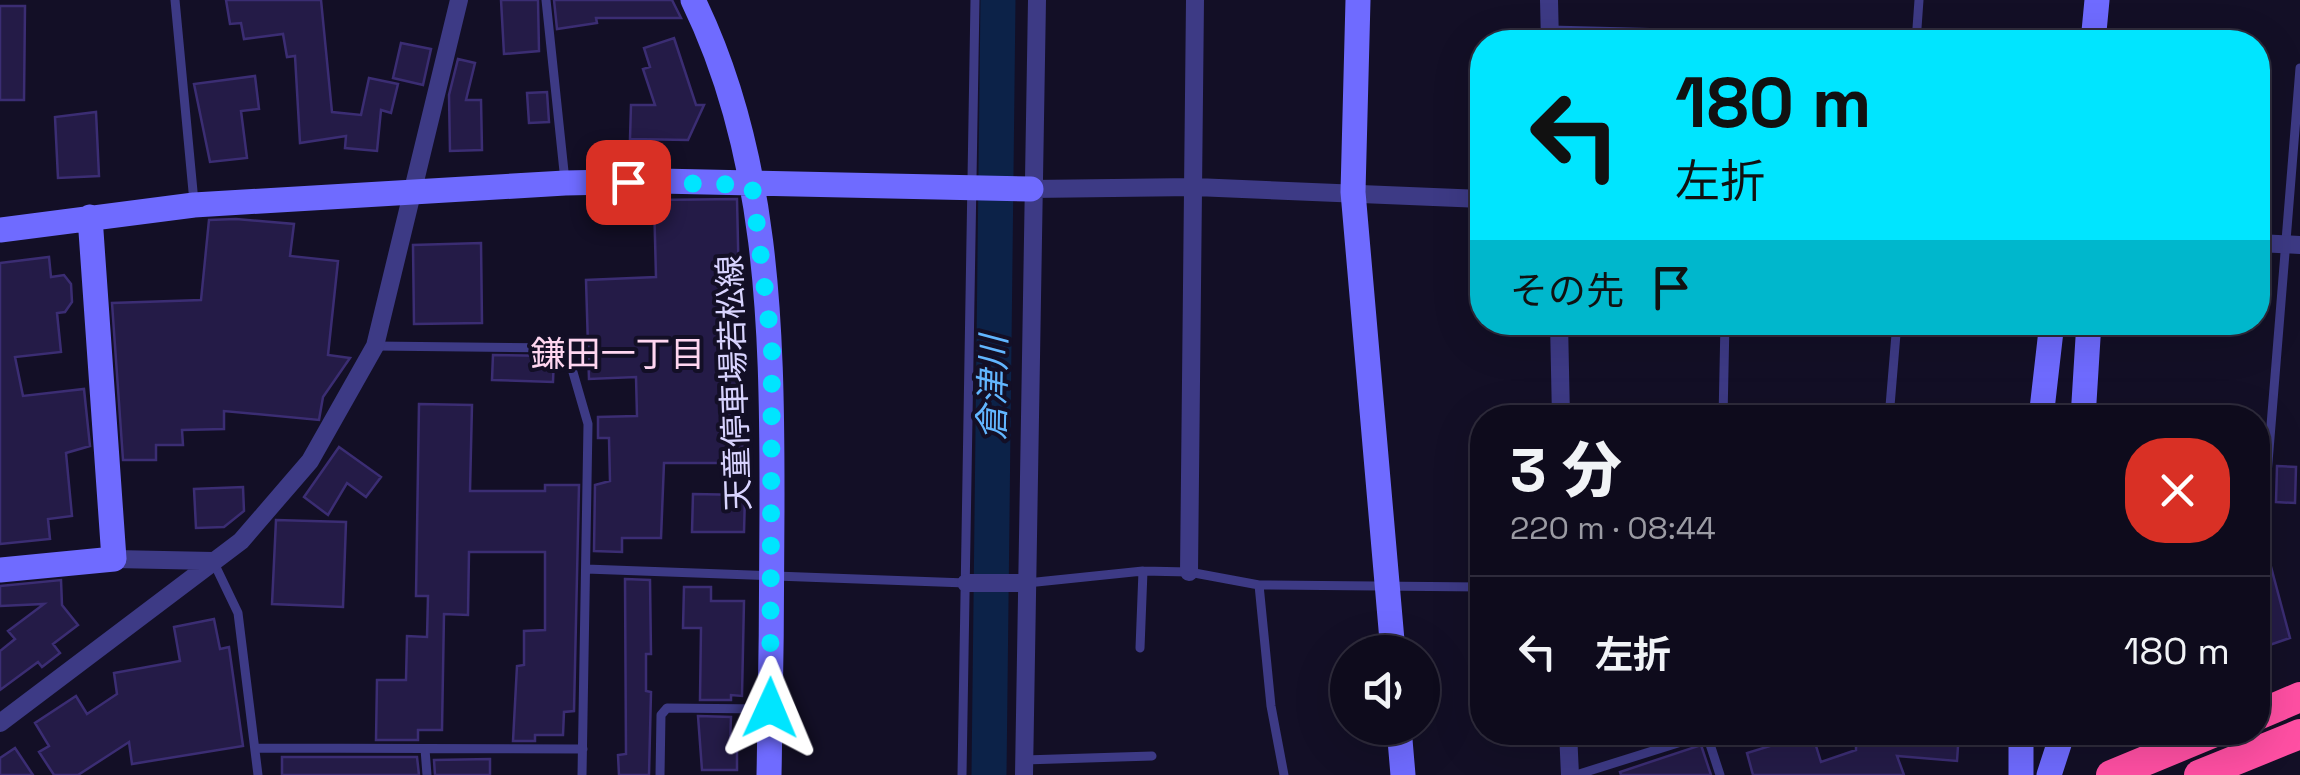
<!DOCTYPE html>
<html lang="ja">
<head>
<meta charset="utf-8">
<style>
	:root { --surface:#0e0b1c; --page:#171425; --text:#f1f3f6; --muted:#9b9ba3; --line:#2e2b3b }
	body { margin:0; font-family:"Space Grotesk","Noto Sans JP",sans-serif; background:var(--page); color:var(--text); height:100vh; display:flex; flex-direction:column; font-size:38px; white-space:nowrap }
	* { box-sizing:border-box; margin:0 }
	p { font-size:32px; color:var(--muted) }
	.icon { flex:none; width:55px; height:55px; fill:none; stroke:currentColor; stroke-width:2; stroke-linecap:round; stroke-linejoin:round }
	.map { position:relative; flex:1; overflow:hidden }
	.details { position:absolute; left:1470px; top:405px; width:800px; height:340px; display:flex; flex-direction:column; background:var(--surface); border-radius:40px; box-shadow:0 10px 40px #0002,0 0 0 2px var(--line) }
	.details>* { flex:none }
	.hud { position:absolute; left:1470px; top:30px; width:800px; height:305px; border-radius:40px; box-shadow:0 10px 40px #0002,0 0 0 2px var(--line); background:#00e5ff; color:#111; overflow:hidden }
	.buttons { position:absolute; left:1330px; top:635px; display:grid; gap:20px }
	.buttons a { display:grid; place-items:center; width:110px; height:110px; border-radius:50%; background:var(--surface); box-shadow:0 10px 40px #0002,0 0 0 2px var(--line); font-size:50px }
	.pin { position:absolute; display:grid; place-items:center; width:85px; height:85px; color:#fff; margin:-42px; border-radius:20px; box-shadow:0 5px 15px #0006 }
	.me { position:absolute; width:110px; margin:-55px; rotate:1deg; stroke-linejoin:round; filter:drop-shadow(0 0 8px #0008) }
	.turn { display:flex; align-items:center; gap:35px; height:210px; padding:0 40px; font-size:45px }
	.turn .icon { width:130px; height:130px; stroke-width:2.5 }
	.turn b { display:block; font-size:70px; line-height:85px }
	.then { display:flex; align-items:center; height:95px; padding:0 40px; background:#0003; gap:20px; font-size:38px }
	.round { display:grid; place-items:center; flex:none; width:105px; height:105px; border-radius:40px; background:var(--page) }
	.headline { display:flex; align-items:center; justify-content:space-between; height:170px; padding:0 40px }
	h1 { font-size:60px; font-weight:800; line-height:75px }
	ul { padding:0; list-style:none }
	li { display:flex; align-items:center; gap:30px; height:150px; padding:0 40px; border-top:2px solid var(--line) }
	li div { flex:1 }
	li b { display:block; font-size:38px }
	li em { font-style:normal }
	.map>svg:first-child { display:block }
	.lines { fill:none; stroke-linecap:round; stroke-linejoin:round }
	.river { stroke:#0c2248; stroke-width:35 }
	.building { fill:#241b47; stroke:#3b2d73; stroke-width:2.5 }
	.lane { stroke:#3d3a85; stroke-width:9 }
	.street { stroke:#3d3a85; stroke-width:18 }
	.secondary { stroke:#6f6bff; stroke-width:25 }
	.highway { stroke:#ff4fa3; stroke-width:30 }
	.route { stroke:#00e5ff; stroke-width:18; stroke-dasharray:0 32.4 }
	.labels { text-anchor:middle; stroke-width:8; stroke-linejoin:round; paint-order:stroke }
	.street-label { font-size:32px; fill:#d9d4ff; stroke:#130f26 }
	.neighbourhood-label { font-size:35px; fill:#ffd6f0; stroke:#130f26 }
	.water-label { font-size:35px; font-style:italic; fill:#62b6ff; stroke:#130f26 }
</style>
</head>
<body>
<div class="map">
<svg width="2300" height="775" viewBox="0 0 2300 775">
	<rect width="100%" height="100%" fill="#130f26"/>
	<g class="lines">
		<!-- river -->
		<path class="river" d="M989 775 998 0"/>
	</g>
	<!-- building -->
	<path class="building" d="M226 0H321L332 112 361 115 369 78 398 84 391 113 381 110 377 151 345 148 346 136 300 143 295 56 287 57 283 34 244 39 241 23 230 24Z
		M501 0H538L539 51 504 54Z
		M554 0H672L681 18H596L597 23 557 29Z
		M0 6H25L24 100H0Z
		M674 38 696 105H704L688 140 630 139 631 105H655L643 69 650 67 644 48Z
		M401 43 431 49 423 85 393 78Z
		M458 59 475 63 466 100H481L482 150 450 151 449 95Z
		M255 76 259 109 241 111 247 158 210 162 194 84Z
		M547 92 549 122 529 123 527 93Z
		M96 112 99 176 58 178 55 117Z
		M737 199 743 463H664L661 538H622V552L594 551 595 485 610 481 609 438H598V417L637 416 636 377 589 379 586 280 656 277 654 200Z
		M236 219 294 224 290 256 338 261 328 355 350 358 323 397 319 420 224 411V429L182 430 183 445H156V460H123L112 303 201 300 209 220Z
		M481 243 482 323 414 324 413 245Z
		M49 257 51 277 64 275 71 284 72 302 65 312 57 313 61 352 15 357 23 396 84 389 90 446 66 453 72 516 48 519 50 539 0 544V263Z
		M493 355 554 356 553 382 492 380Z
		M419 404 472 405 470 491H545V485H579L574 711 564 712 563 735H535V741H513L517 666 524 665V631L545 630V552H469L468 615 444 614 442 730H418V740H376L377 680H406L407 636 427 637 428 596H416Z
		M339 447 381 477 366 497 347 483 328 515 304 497Z
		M2277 466 2296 467 2295 503 2276 502Z
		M243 487 244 511 224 527 196 528 194 489Z
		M693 494 745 495 744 532H692Z
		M276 520 346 522 343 607 272 604Z
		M2262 533 2290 638 2258 649V534Z
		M625 579 650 580 651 654H646V691L651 692 649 775H619L618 755 626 754Z
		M61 580 62 605 78 625 53 644 60 653 42 667 38 662 0 690V651L15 639 8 631 44 604 0 606V586Z
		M684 587H711V601H744L742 696 731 695V700H700L701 628H683Z
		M214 619 220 649 229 647 243 746 132 764 129 742 78 775H54L39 752 49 746 35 723 76 696 87 714 117 694 114 673 180 661 174 627Z
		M698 716 731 717 730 744H737V770H702Z
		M1856 732H1959L1957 761 1897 756 1904 775H1753L1747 753 1812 733 1821 762 1856 750Z
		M1701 745 1711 775H1621L1620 772Z
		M15 748 33 775H0V758Z
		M282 757H417L419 775H282Z
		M490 759V775H435L434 760Z"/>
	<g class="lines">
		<!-- lane -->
		<path class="lane" d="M175 0 194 202
			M546 0 565 181
			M1550 30 1916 39
			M1916 42 1919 0
			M375 346 566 348 588 424 582 775
			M1723 418 1725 322
			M1889 418 1897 322
			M2258 526 2263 524 2300 68
			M213 561 238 613 258 775
			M586 569 966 583
			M1027 583 1143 571 1189 572 1259 585 1482 587
			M1259 585 1271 706 1284 775
			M1140 648 1143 571
			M1707 735 1720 775
			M255 748 583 749
			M425 749 427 775
			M1024 760 1152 756
			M660 775 661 715 667 708 768 709
			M962 775 975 0
			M1576 775 1713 732"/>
		<!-- street -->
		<path class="street" d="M1549 0 1550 42
			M1031 189 1195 187 1482 199
			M2258 243 2300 245
			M1559 322 1561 418
			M114 559 213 561
			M1189 572 1195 0
			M966 583H1025
			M0 723 241 541 310 461 375 346 459 0
			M1568 732 1570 775
			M1024 775 1037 0"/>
		<!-- secondary -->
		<path class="secondary" d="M693 0C768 154 772 325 772 493 772 587 771 681 769 775
			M1358 0 1353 192 1393 652
			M2093 42 2097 0
			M0 230 194 205 565 183 659 181 1031 189
			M2041 418 2052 322
			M2083 418 2089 322
			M0 570 114 559 90 217
			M1399 728 1403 775
			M2021 732V775
			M2049 775 2063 732"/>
		<!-- highway -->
		<path class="highway" d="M2258 715 2300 697
			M2111 775 2215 732
			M2199 775 2300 734"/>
	</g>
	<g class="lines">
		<!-- route -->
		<path class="route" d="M628 182 752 185 772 347 770 708"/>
	</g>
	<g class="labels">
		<!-- street labels -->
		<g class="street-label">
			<text transform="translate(734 383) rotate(-92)" y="11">天童停車場若松線</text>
		</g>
		<!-- neighbourhood labels -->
		<g class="neighbourhood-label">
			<text x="618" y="366">鎌田一丁目</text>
		</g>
		<!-- water labels -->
		<g class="water-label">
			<text transform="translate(993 388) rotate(-89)" y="12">倉津川</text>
		</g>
	</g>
</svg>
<div class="buttons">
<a><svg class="icon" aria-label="sound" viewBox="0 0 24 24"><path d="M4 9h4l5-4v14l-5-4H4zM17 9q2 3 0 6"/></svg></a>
</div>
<div class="pin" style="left:628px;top:182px;background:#d93025"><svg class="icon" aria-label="arrive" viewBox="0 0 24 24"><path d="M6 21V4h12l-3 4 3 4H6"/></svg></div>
<svg class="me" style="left:770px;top:708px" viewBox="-20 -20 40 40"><path d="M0-17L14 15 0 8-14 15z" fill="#00e5ff" stroke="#fff" stroke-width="4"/></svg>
<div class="hud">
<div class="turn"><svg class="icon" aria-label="left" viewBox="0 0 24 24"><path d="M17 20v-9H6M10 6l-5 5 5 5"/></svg><div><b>180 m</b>左折</div></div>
<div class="then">その先<svg class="icon" aria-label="arrive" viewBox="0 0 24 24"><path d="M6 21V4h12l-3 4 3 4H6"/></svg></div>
</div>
<section class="details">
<div class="headline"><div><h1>3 分</h1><p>220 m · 08:44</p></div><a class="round" style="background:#d93025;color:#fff"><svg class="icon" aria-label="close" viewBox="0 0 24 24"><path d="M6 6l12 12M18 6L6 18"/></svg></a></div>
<ul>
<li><svg class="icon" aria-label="left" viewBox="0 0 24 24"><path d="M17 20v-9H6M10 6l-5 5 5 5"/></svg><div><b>左折</b></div><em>180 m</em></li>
</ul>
</section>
</div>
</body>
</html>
